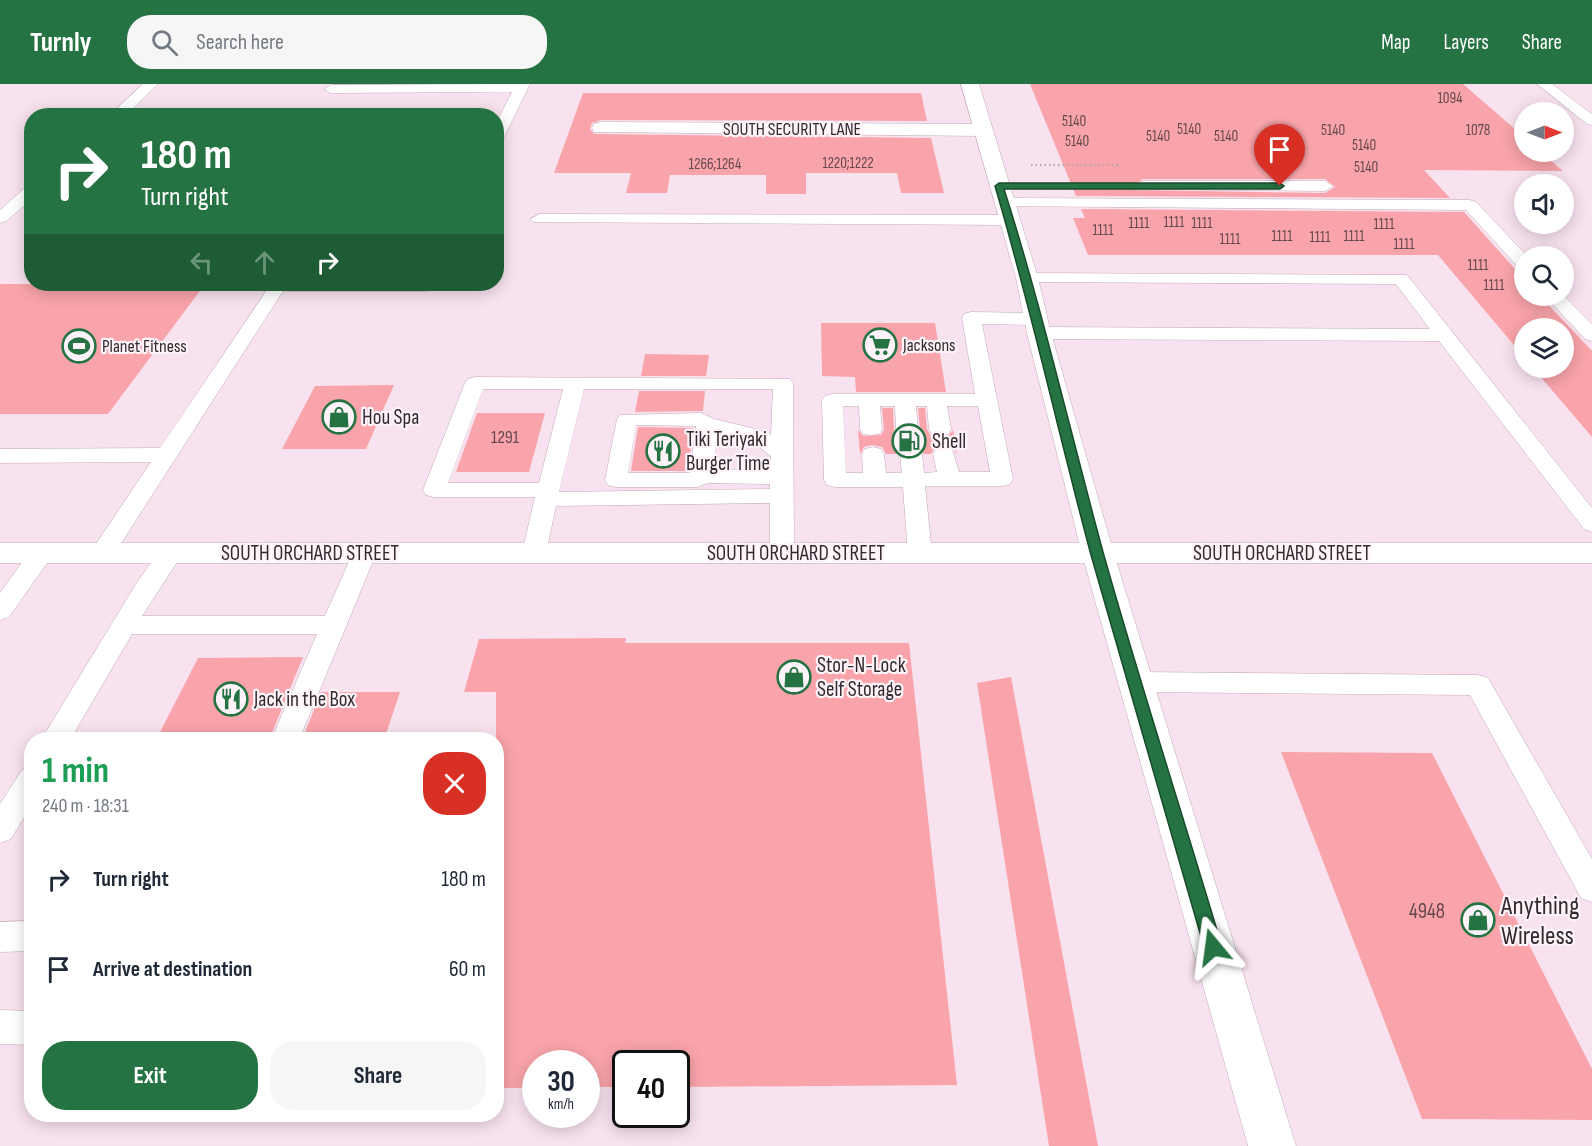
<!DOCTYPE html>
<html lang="en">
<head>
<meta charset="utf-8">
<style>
	:root { --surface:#fff; --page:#f6f6f7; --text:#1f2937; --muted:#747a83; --accent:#257342 }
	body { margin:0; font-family:"Sofia Sans Condensed",sans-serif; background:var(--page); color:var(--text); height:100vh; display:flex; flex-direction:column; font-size:22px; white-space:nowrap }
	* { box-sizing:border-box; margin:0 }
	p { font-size:20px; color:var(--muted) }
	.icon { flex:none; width:33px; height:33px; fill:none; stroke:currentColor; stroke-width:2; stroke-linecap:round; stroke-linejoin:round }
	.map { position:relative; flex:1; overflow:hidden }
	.panel { position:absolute; left:24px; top:648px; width:480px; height:390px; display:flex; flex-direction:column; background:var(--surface); border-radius:24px; box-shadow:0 3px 15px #0003 }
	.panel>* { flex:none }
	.guide { position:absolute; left:24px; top:24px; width:480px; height:183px; border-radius:24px; box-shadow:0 3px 15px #0003; background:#257342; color:#fff; overflow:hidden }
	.needle { width:39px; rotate:90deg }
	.tools { position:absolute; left:1514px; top:18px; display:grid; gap:12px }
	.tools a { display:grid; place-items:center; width:60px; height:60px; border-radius:50%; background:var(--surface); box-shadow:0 3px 15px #0003; font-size:30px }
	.speed { position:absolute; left:522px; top:966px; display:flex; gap:12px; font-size:30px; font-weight:700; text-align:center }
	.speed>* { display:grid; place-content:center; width:78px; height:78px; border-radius:50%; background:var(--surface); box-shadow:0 3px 15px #0003; line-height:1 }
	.speed small { font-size:15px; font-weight:400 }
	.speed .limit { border:3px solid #111; border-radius:9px; background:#fff; color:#111 }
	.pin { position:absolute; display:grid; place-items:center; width:51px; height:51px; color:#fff; margin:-62px -26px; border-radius:50% 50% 50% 0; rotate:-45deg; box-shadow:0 0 6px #0007 }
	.pin .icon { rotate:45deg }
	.me { position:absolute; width:66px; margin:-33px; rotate:344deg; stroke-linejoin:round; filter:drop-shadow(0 0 4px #0008) }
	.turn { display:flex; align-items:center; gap:21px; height:126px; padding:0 18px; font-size:27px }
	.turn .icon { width:78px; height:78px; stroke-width:2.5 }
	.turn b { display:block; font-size:42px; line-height:51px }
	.lanes { display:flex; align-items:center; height:57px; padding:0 18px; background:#0003; justify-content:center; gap:30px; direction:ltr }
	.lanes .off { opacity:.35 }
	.round { display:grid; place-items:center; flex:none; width:63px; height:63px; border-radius:24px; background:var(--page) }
	.head { display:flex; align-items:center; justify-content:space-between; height:102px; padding:0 18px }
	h1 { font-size:36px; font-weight:700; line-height:45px; color:#1e9e55 }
	.action { display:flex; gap:12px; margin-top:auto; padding:12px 18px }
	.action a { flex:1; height:69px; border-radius:24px; background:var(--accent); color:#fff; font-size:24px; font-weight:700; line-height:69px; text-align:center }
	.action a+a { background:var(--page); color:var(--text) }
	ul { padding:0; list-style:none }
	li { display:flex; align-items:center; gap:18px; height:90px; padding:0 18px }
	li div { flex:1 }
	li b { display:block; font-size:22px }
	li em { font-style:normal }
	header { display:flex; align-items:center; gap:36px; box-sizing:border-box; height:84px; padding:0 30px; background:var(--accent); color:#fff }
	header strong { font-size:28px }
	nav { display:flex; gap:33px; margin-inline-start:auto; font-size:21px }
	.search { width:420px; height:54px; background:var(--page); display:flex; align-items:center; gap:15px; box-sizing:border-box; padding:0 21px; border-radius:24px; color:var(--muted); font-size:22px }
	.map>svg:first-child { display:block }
	.building { fill:#f9a4aa; fill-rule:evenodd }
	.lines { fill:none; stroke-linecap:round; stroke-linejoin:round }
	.service-casing { stroke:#c0aab7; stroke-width:1 }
	.minor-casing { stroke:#c0aab7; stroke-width:1 }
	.tertiary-casing { stroke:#c0aab7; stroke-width:1 }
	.secondary-casing { stroke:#c0aab7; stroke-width:1 }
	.path { stroke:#b5a3ae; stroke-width:2; stroke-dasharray:1.5 3; stroke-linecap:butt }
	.service { fill:#fff; fill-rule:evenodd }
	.minor { fill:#fff; fill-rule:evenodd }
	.tertiary { fill:#fff; fill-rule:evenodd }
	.secondary { fill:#fff; fill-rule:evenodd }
	.route { fill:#257342; stroke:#184b2b; stroke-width:1.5 }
	.labels { text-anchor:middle; stroke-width:4.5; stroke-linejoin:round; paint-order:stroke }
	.far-number-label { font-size:15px; fill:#64484e }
	.far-street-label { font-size:18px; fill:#322a2f; stroke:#fdf3f9 }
	.far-poi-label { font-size:18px; fill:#322a2f; stroke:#fdf3f9; text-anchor:start }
	.number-label { font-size:18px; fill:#64484e }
	.poi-label { font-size:21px; fill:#322a2f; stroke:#fdf3f9; text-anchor:start }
	.street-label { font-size:21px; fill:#322a2f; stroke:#fdf3f9 }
	.near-number-label { font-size:21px; fill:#64484e }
	.near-poi-label { font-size:26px; fill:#322a2f; stroke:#fdf3f9; text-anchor:start }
</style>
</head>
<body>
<header>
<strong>Turnly</strong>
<div class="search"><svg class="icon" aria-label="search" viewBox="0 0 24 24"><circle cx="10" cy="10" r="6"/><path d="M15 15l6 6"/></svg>Search here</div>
<nav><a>Map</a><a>Layers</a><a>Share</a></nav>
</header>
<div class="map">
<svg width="1592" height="1062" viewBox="0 0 1592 1062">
	<rect width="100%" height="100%" fill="#f8e2ef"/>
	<!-- building -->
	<path class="building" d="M1030 0H1463L1524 53V68H1541L1563 87 1424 86 1450 114 1076 112ZM1143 95H1325L1335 103 1325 109 1135 106 1133 102Z
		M583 9H921L927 37 601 36 592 39 590 45 594 50 931 54 944 109H901L897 89H806V110H766V91H670L667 109H626L631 89H554Z
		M1081 125 1464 128 1524 195V212H1540L1592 267V353L1533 284H1563V244H1524V273L1438 171H1088L1073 134H1085Z
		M0 200H205L108 330H0Z
		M821 239H935L946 308H856L855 293 822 292Z
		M645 270 709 271 706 292H641Z
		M394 301 366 365H282L315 302Z
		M639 307H705L703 327 635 328Z
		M882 324H893L894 346 899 352 907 353 917 351 920 345 918 324H925L927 345 930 351 948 352 953 346 957 370 953 363 945 361 935 363 931 370H924L920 363 912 361 902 363 898 370H886L882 363 872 361 864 363 860 370 858 346 863 352 881 351 884 345Z
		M477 329H545L529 388H456Z
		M638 343 693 344 688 387H631Z
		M626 554 625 559H909L957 1001 676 1003V980H626V1003H586V980H536V1004H496V608H464L479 555Z
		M303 573 269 656H156L198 574Z
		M1011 593 1098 1062H1049L977 599Z
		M321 608H400L384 656H302Z
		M1281 668 1432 669 1592 985V1036L1422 1035Z"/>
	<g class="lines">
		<defs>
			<path id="service" d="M143 0H158L125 32H109Z
				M530 0 503 55 496 59V40L512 8 331 9 324 5 331 1Z
				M1537 0H1552L1592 30V41L1587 40Z
				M1143 97H1325L1333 102 1325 107 1137 105 1135 102Z
				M32 101V115L6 137 0 139V126L26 103Z
				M1004 114 1470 116 1476 118 1527 172H1524V184L1518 183 1466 126 998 122 996 119Z
				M539 130 1009 131 1017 136 1009 141 533 138 531 135Z
				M1027 189 1407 191 1592 424V448L1584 445 1439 257 1039 255 1032 253 1029 249 1032 245 1039 243 1430 245 1396 200 1021 198 1018 194 1021 190Z
				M271 200H437L433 206 427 207H283L111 475 102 477 93 475 90 469 151 378 0 379V365L160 364Z
				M1563 211 1592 240V257L1585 255 1545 212Z
				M971 228 1036 229 1043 231 1045 235 1043 239 1036 241 982 240 1013 395 1010 400 1002 402H925L932 470 929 476 920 478 911 476 908 470 903 403H835L827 401 824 396 822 316 825 312 832 310H975L962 234 964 230ZM843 322H859L860 345 863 350 871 351 879 350 882 345 880 322H895L896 345 899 350 907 351 915 350 918 345 916 322H927L929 345 932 350 940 351 948 350 951 345 947 322H978L990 388H959L952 365 944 363 936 365 933 370 937 388 924 389 922 370 919 365 911 363 903 365 900 370 902 389H886L884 370 881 365 873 363 865 365 862 370 863 389H846Z
				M475 293 790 295 793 299 794 469 791 475 782 477 773 475 770 469V419L556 422 546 469 543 475 534 477 525 475 522 469 535 413H434L426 411 423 406 465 299 468 295ZM483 305H563L539 399H448ZM584 305H773L771 351 768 348 714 335 701 329 620 331 617 335 605 396 608 401 616 403H697L707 399 770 400V405L559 408ZM636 341 696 342 690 389H628ZM717 349 752 358 771 372 770 386 713 385Z
				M42 461 51 463 54 469 9 533 0 536V509L33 463Z
				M171 461 180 463 183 469 142 532H325L355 464 364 462 373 464 376 470 299 656H271L317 550H132L70 656H41L136 500 162 463Z
				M1135 588 1478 591 1488 594 1592 775V818L1581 814 1470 611 1135 608 1125 605 1121 598 1125 591Z
				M32 682V720L11 755 0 759V720L22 686Z
				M32 837V867L0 868V838Z
				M0 926 32 927V961L0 960Z"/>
			<path id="minor" d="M601 38 983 40 990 42 992 46 990 50 983 52 594 48 592 44 594 40Z"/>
			<path id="tertiary" d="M961 0H979L1038 194 1051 249 1114 470 1296 1062H1248L1082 470 1027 249 1016 194Z"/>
			<path id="secondary" d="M0 459H1592V479H0Z"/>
		</defs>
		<!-- service casing -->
		<use href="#service" class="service-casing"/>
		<!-- minor casing -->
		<use href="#minor" class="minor-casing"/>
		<!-- tertiary casing -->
		<use href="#tertiary" class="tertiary-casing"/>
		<!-- secondary casing -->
		<use href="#secondary" class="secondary-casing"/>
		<!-- path -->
		<path class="path" d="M1031 81H1119"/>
		<!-- service -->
		<use href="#service" class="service"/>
		<!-- minor -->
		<use href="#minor" class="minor"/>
		<!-- tertiary -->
		<use href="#tertiary" class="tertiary"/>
		<!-- secondary -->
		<use href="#secondary" class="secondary"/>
	</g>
	<!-- route -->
	<path class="route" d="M999 99H1280L1284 102 1280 105H1004C1042 224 1070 347 1103 468 1140 600 1183 731 1222 863L1220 869 1213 871 1207 869 1204 863C1167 732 1128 602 1091 471 1058 348 1031 224 995 102Z"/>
	<!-- icons -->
	<defs>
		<symbol id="supermarket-ring" viewBox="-11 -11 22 22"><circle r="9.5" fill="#fdf3f9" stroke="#257342" stroke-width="1.5"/><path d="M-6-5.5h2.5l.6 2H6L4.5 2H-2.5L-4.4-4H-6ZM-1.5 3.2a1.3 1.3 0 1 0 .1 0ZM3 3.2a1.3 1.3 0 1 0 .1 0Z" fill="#257342"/></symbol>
		<symbol id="stadium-ring" viewBox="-11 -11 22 22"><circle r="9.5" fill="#fdf3f9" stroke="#257342" stroke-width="1.5"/><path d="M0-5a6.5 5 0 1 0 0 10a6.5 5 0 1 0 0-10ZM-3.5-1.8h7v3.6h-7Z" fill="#257342"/></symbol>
		<symbol id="shop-ring" viewBox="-11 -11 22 22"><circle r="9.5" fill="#fdf3f9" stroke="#257342" stroke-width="1.5"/><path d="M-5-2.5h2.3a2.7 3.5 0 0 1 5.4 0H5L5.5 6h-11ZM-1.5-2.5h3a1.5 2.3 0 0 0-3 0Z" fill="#257342"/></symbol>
		<symbol id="fuel-ring" viewBox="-11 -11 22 22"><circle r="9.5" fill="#fdf3f9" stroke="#257342" stroke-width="1.5"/><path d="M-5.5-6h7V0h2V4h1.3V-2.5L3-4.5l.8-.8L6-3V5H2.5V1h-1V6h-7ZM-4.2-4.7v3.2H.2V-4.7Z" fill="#257342"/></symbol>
		<symbol id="restaurant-ring" viewBox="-11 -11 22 22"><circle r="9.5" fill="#fdf3f9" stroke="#257342" stroke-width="1.5"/><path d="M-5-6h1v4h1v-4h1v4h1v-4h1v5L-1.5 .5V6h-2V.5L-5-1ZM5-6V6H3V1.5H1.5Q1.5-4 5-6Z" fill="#257342"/></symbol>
	</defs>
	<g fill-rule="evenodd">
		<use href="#supermarket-ring" x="861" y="242" width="38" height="38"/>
		<use href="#stadium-ring" x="60" y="243" width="38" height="38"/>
		<use href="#shop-ring" x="320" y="314" width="38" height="38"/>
		<use href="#fuel-ring" x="890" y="338" width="38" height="38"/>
		<use href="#restaurant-ring" x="644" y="348" width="38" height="38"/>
		<use href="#shop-ring" x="775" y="574" width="38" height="38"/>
		<use href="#restaurant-ring" x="212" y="596" width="38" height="38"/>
		<use href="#shop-ring" x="1459" y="817" width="38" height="38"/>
	</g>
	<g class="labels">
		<!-- far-number labels -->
		<g class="far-number-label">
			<text x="1450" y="19">1094</text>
			<text x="1074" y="42">5140</text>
			<text x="1189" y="50">5140</text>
			<text x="1333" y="51">5140</text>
			<text x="1478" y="51">1078</text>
			<text x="1158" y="57">5140</text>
			<text x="1226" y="57">5140</text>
			<text x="1077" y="62">5140</text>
			<text x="1364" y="66">5140</text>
			<text x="848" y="84">1220;1222</text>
			<text x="715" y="85">1266;1264</text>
			<text x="1366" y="88">5140</text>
			<text x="1174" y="143">1111</text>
			<text x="1139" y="144">1111</text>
			<text x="1202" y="144">1111</text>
			<text x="1384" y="145">1111</text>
			<text x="1103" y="151">1111</text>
			<text x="1282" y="157">1111</text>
			<text x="1354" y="157">1111</text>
			<text x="1320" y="158">1111</text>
			<text x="1230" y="160">1111</text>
			<text x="1404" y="165">1111</text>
			<text x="1478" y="186">1111</text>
			<text x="1494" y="206">1111</text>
		</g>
		<!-- far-street labels -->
		<g class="far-street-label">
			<text x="792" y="51">SOUTH SECURITY LANE</text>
		</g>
		<!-- far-poi labels -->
		<g class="far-poi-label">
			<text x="903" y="267">Jacksons</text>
			<text x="102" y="268">Planet Fitness</text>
		</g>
		<!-- number labels -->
		<g class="number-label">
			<text x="505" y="359">1291</text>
		</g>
		<!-- poi labels -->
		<g class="poi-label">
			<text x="362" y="340">Hou Spa</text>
			<text x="686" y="362">Tiki Teriyaki<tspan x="686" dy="24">Burger Time</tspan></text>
			<text x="932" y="364">Shell</text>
			<text x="817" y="588">Stor-N-Lock<tspan x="817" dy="24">Self Storage</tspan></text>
			<text x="254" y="622">Jack in the Box</text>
		</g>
		<!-- street labels -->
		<g class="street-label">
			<text x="310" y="476">SOUTH ORCHARD STREET</text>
			<text x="796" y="476">SOUTH ORCHARD STREET</text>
			<text x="1282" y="476">SOUTH ORCHARD STREET</text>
		</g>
		<!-- near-number labels -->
		<g class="near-number-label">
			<text x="1427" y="834">4948</text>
		</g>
		<!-- near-poi labels -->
		<g class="near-poi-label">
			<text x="1501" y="830">Anything<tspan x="1501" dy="30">Wireless</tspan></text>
		</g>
	</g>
</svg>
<div class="tools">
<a><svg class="needle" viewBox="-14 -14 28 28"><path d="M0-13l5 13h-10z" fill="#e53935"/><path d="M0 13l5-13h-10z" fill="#747a83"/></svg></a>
<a><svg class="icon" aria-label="sound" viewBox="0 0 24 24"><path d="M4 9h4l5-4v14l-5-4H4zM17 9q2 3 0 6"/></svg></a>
<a><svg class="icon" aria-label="search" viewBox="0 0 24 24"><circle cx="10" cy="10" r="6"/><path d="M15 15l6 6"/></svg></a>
<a><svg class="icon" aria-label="layers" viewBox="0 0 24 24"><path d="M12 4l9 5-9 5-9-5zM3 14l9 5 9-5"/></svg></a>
</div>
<div class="speed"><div>30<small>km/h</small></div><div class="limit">40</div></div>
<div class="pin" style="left:1280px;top:102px;background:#d93025"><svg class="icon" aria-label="arrive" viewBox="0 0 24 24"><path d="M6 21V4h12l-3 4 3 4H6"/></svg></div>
<svg class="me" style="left:1213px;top:863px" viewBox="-20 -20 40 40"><path d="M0-17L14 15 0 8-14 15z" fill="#257342" stroke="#fff" stroke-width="4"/></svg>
<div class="guide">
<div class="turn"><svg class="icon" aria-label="right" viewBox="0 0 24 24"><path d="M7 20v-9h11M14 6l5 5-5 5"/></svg><div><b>180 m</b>Turn right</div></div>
<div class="lanes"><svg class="icon off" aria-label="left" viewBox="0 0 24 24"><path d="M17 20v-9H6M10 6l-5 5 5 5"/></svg><svg class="icon off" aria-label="ahead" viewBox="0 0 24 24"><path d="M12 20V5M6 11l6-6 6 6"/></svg><svg class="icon" aria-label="right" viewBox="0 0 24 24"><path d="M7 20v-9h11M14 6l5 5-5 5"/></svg></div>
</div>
<section class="panel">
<div class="head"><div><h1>1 min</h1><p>240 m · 18:31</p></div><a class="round" style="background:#d93025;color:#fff"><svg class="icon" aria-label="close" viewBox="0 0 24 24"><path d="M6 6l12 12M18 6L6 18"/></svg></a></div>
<ul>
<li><svg class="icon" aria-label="right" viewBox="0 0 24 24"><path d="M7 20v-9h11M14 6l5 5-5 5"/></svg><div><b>Turn right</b></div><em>180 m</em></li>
<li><svg class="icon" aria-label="arrive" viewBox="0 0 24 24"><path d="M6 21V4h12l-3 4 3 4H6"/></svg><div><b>Arrive at destination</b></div><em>60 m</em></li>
</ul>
<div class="action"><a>Exit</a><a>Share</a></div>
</section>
</div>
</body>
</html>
